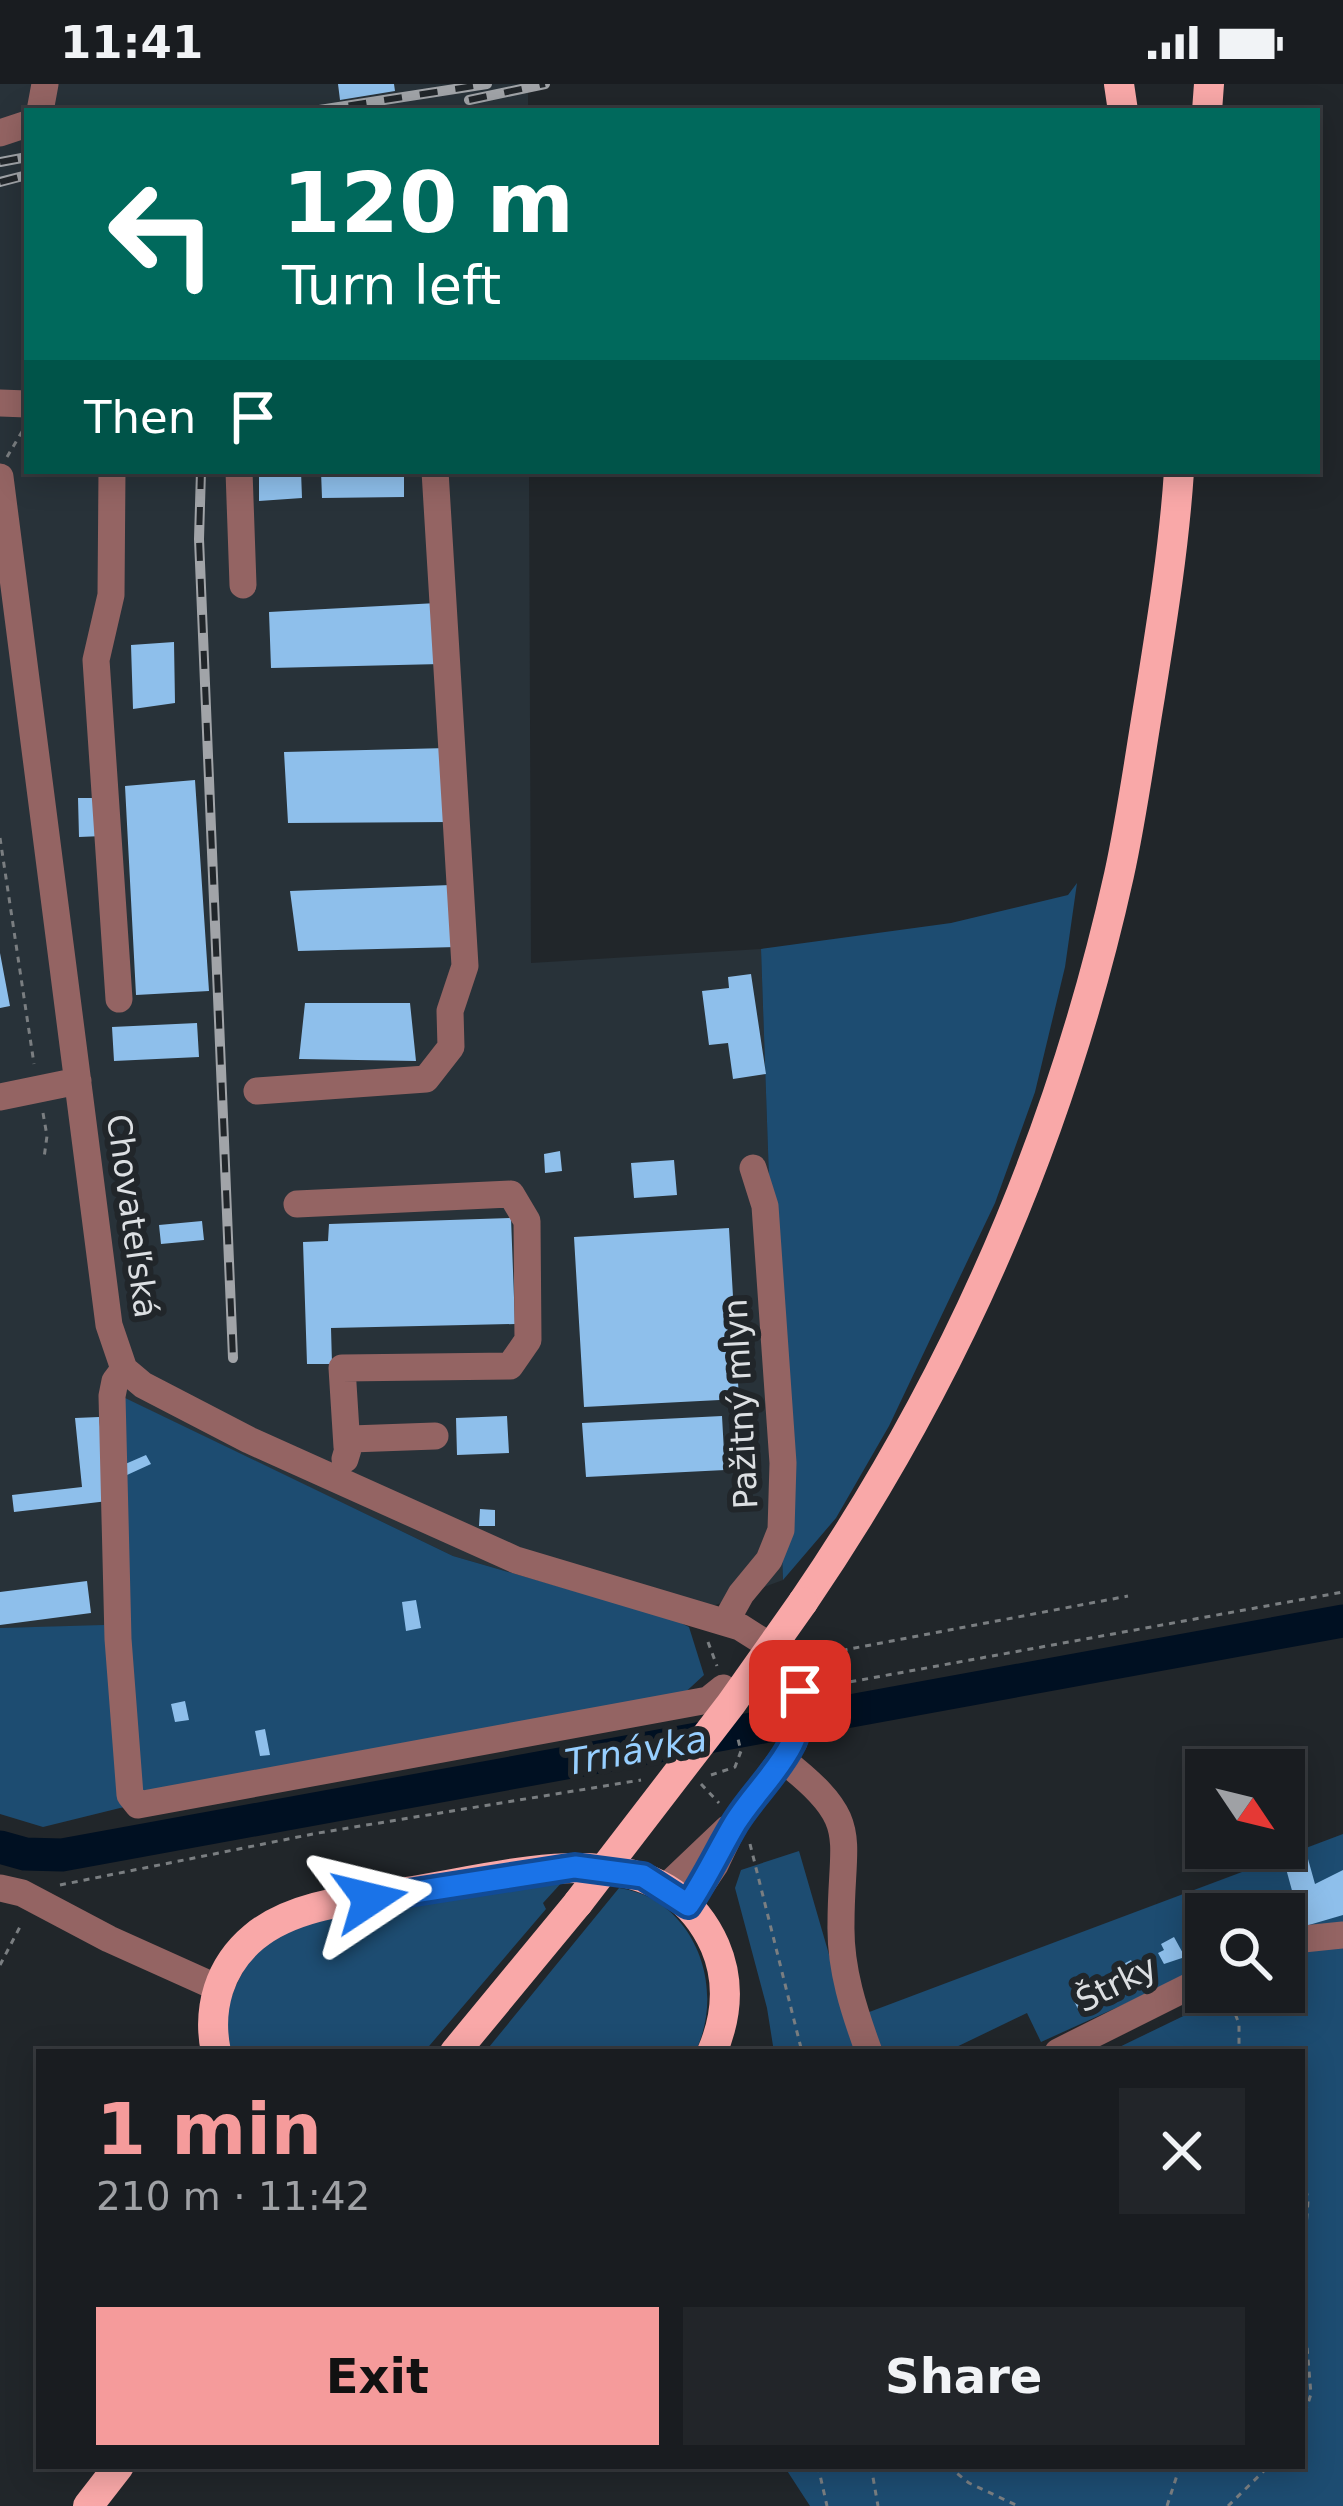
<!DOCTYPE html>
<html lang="en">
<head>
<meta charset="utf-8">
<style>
	:root { --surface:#191c20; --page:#222529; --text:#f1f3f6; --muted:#9fa1a5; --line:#373a3e; --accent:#f59b9b }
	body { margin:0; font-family:"DejaVu Sans",sans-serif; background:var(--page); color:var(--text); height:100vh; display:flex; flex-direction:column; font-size:45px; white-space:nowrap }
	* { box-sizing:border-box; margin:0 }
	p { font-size:39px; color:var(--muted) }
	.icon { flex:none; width:66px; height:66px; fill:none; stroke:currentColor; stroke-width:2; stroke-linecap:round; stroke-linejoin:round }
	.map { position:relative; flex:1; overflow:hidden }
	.side { position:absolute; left:36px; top:1965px; width:1269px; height:420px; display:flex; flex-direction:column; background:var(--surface); border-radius:0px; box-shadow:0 6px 30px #0003,0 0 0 3px var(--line) }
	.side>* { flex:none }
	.hud { position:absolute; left:24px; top:24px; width:1296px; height:366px; border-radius:0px; box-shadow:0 6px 30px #0003,0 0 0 3px var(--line); background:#00695c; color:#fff; overflow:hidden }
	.needle { width:78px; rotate:125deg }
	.buttons { position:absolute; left:1185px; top:1665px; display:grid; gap:24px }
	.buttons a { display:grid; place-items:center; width:120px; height:120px; border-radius:0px; background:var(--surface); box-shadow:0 6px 30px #0003,0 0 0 3px var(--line); font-size:60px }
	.pin { position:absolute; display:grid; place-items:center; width:102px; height:102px; color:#fff; margin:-51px; border-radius:24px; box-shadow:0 6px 18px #0006 }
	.me { position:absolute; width:132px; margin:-66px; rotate:80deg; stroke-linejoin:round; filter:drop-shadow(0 0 9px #0008) }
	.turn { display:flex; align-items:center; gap:42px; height:252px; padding:0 60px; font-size:54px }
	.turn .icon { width:156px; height:156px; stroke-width:2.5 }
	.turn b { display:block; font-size:84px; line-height:102px }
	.then { display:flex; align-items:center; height:114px; padding:0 60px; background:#0003; gap:24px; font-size:45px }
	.round { display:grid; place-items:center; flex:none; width:126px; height:126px; border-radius:0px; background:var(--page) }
	.overview { display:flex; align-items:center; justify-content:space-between; height:204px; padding:0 60px }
	h1 { font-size:72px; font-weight:800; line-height:90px; color:var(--accent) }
	.primary-button { display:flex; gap:24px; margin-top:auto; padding:24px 60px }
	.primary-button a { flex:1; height:138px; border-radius:0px; background:var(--accent); color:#111; font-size:48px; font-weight:800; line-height:138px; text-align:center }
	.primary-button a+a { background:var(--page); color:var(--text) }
	.status { display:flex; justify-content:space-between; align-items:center; height:84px; padding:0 60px; background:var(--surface); direction:ltr }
	.status svg { height:33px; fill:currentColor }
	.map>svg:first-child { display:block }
	.built { fill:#283239 }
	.green { fill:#1d4c71 }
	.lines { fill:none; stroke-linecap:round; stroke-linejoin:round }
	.river { stroke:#001022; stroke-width:33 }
	.building { fill:#8ebfeb }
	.path { stroke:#7a7e81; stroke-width:3; stroke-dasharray:6 6; stroke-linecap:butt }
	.minor { stroke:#946463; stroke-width:27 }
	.major { stroke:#f9a8a8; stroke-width:30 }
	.rail-casing { stroke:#a1a4a8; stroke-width:10 }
	.rail { stroke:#21262a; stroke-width:6; stroke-dasharray:18; stroke-linecap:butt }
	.major-bridge { stroke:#f9a8a8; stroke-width:30 }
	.route-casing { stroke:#114b97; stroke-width:30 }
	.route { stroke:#1a73e8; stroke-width:21 }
	.labels { text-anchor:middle; stroke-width:12; stroke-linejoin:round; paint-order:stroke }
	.street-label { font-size:33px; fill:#dcdfe2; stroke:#21262a }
	.water-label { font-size:36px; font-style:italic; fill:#97cfff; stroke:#21262a }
</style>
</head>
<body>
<div class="status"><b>11:41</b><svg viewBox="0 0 49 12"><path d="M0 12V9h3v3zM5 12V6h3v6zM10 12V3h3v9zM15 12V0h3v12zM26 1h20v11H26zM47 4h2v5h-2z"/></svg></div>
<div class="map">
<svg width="1343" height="2422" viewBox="0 0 1343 2422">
	<rect width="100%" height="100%" fill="#21262a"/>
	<!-- built -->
	<path class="built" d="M0 0H528V27H27V387H529L531 879 761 865 783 1496 675 1536 453 1472 122 1313 104 1542 0 1544Z"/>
	<!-- green -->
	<path class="green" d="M1077 799 1065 883 1035 1008 995 1119 889 1342 836 1434 783 1496 761 865 951 839 1068 811Z
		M121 1312 453 1472 675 1536 689 1543 704 1591 679 1614 120 1724 43 1743 0 1730V1544L104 1541Z
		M1343 1750V2422H810L784 2382H1302V1968H1109L1233 1908H1284V1830H1206V1883L1041 1958 1027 1929 946 1968H774L767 1924 735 1804 741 1786 799 1767 848 1936Z
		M564 1796 543 1819 546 1825 424 1968H231C224 1953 226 1929 231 1914 239 1893 249 1874 265 1859 301 1826 506 1806 564 1796Z
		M619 1804C695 1815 727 1905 695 1968H485Z"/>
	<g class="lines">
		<!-- river -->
		<path class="river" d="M0 1763 25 1770 62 1771 1343 1537"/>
	</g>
	<!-- building -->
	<path class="building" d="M338 0H394L395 7 340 16Z
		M259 387H301L302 414 259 417Z
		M321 387H404V413L322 414Z
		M437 519 441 580 271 584 269 528Z
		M174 558 175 619 133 625 131 561Z
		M448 664 451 738 288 739 284 668Z
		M195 696 209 907 136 911 125 702Z
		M78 714H92L103 752 79 753Z
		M451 801 457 863 298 867 290 807Z
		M0 869 10 922 0 924Z
		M751 890 766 990 733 995 728 959 709 961 702 907 729 904 728 893Z
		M305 919H410L416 977 299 975Z
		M197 939 199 973 114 977 112 943Z
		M560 1067 562 1087 545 1089 544 1070Z
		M674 1076 677 1111 634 1114 631 1079Z
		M511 1134 515 1240 331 1244 332 1280H307L303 1158 328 1157 329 1140Z
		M202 1137 204 1156 161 1160 159 1141Z
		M729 1144 739 1315 584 1323 574 1153Z
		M507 1332 509 1369 457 1371 456 1334Z
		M722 1332 725 1386 586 1393 582 1339Z
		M99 1333 108 1417 14 1428 12 1411 82 1403 75 1334Z
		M146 1371 151 1380 127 1391 123 1381Z
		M480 1425 495 1426V1442H479Z
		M87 1497 91 1529 0 1541V1508Z
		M416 1516 421 1544 406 1547 402 1518Z
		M185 1617 189 1636 175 1638 171 1620Z
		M265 1645 270 1671 260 1672 255 1647Z
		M1308 1775 1315 1800 1343 1786V1831L1302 1843 1285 1781Z
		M1174 1853 1185 1873 1164 1880 1158 1869 1164 1866 1161 1860Z
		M1131 1876 1141 1896 1120 1903 1114 1891 1120 1888 1118 1883Z
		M1089 1898 1099 1918 1078 1925 1072 1913 1079 1910 1076 1905Z"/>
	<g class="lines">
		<!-- path -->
		<path class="path" d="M7 373 23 346
			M0 754 34 980
			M43 1029 47 1052 44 1074
			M708 1558 717 1582
			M806 1562C821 1573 826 1592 844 1599L1343 1508
			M818 1571 1128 1512
			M711 1691 735 1683 741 1667 738 1655
			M701 1700 719 1719
			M750 1760 802 1968
			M60 1801 318 1749 641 1696
			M0 1881 22 1839
			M1227 1908 1239 1940V1968
			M1302 2082 1308 2117 1302 2199
			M1302 2204 1311 2310 1302 2338
			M818 2382 827 2422
			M871 2382 878 2422
			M948 2382 969 2399 1018 2422
			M1167 2422 1180 2382
			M1228 2422 1269 2382"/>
		<!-- minor -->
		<path class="minor" d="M40 27 45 0
			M0 49 27 40
			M0 319 27 320
			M112 387 111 511 96 576 119 915
			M239 387 243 501
			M0 393 109 1241 124 1285 143 1301 249 1356 516 1476 740 1543 759 1555 795 1591 802 1629 794 1658 735 1739 715 1781 688 1821
			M257 1007 426 995 451 963 450 927 465 882 435 387
			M0 1013 78 997
			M297 1120 511 1110 527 1137 528 1256 510 1282 342 1284 347 1363
			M124 1285 115 1297 112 1312 118 1555 130 1711 138 1721 708 1616 723 1604
			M345 1375 351 1355 435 1352
			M726 1537 741 1510 769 1476 781 1446 783 1379 765 1122 753 1084
			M783 1676C863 1739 841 1749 841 1840 840 1885 854 1927 869 1968
			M0 1804 22 1809 109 1855 218 1904
			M665 1804 727 1745
			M1284 1857 1343 1851
			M1058 1968 1206 1894"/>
		<!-- major -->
		<path class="major" d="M1119 0 1123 27
			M1207 27 1209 0
			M803 1518C954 1297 1061 1052 1119 791 1132 732 1140 671 1150 612 1162 537 1174 463 1179 387
			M216 1968C207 1925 219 1882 254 1853 297 1817 366 1815 419 1806 517 1790 663 1745 715 1862 730 1897 727 1933 712 1968
			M455 1968 578 1819
			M88 2422 119 2382"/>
		<defs>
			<path id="rail" d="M469 16 545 0
				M313 27 487 0
				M0 78 27 73
				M0 98 27 91
				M201 387 199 455 233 1274"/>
		</defs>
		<!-- rail casing -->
		<use href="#rail" class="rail-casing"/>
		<!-- rail -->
		<use href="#rail" class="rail"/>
		<!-- major-bridge -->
		<path class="major-bridge" d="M578 1819 731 1620 803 1518"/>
	</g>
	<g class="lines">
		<defs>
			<path id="route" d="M370 1815 575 1783 643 1792 688 1821C706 1794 719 1766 735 1739 761 1697 810 1662 800 1607"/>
		</defs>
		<!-- route casing -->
		<use href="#route" class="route-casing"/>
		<!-- route -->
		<use href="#route" class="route"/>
	</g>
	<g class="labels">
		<!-- street labels -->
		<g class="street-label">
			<text transform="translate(133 1132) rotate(82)" y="12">Chovateľská</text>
			<text transform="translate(740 1320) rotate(-93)" y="12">Pažitný mlyn</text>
			<text transform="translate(1116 1899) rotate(-27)" y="12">Štrky</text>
		</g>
		<!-- water labels -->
		<g class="water-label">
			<text transform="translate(636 1666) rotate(-10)" y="13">Trnávka</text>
		</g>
	</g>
</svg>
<div class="buttons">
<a><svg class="needle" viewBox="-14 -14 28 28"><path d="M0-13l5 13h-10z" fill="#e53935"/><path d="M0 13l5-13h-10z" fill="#9fa1a5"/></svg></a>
<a><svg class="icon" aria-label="search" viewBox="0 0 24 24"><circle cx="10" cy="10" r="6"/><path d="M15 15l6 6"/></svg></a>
</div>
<div class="pin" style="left:800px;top:1607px;background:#d93025"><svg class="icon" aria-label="arrive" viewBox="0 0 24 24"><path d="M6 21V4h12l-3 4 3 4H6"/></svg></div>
<svg class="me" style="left:370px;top:1815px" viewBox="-20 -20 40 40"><path d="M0-17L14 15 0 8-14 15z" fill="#1a73e8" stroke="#fff" stroke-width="4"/></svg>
<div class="hud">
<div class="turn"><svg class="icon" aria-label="left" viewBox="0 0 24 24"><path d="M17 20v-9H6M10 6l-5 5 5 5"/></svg><div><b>120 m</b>Turn left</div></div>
<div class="then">Then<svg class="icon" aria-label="arrive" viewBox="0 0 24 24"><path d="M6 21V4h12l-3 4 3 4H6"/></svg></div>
</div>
<section class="side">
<div class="overview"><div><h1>1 min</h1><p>210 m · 11:42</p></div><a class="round"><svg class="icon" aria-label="close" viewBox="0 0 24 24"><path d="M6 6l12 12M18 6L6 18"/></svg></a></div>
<div class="primary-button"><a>Exit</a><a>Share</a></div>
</section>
</div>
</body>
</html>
